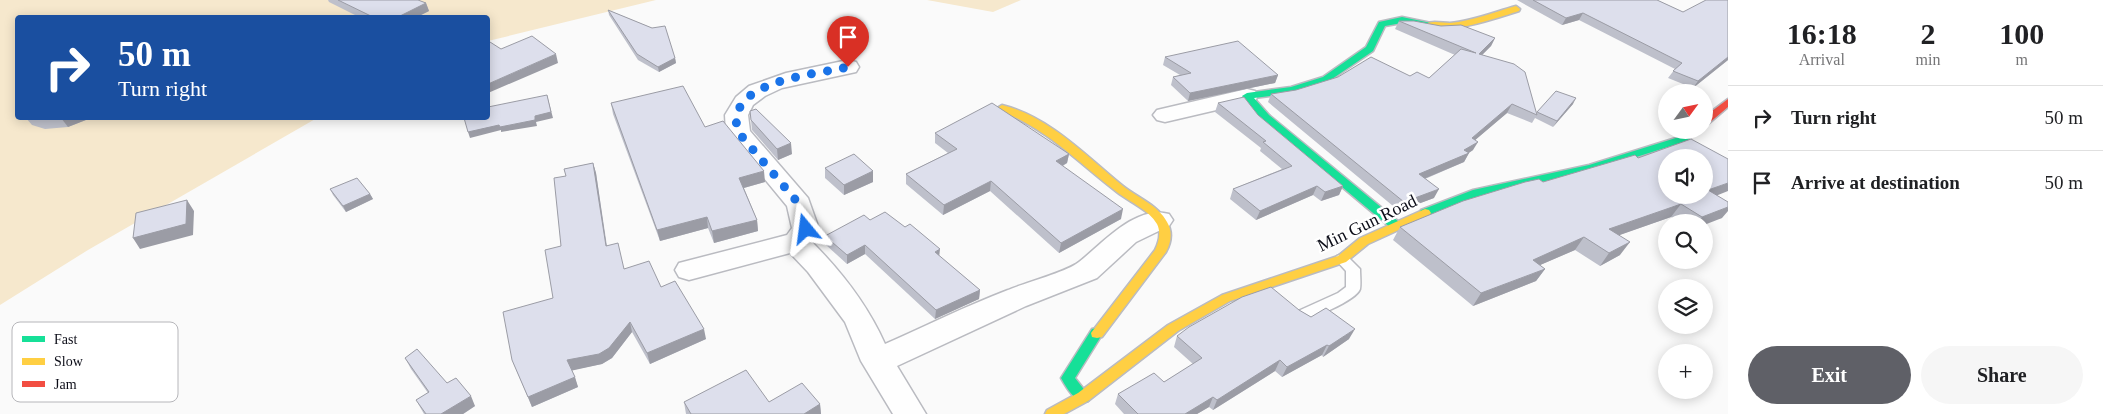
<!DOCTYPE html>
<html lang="en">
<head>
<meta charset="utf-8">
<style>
	:root { --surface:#fff; --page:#f6f6f6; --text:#202124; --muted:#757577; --line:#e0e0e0; --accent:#5f6067 }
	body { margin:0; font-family:Georgia,serif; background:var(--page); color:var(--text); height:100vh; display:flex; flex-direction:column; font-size:19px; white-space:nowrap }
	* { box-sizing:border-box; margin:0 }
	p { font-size:16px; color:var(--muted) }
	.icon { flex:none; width:28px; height:28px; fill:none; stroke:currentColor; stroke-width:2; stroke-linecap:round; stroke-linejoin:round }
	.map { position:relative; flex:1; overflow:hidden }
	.side { display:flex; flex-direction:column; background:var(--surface); width:375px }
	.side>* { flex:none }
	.hud { position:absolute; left:15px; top:15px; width:475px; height:105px; border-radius:5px; box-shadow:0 2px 12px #0003; background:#1a4fa0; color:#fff; overflow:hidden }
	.needle { width:32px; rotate:57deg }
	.tools { position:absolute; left:1658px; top:84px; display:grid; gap:10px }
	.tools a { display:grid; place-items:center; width:55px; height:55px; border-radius:50%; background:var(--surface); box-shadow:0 2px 12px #0003; font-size:25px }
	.pin { position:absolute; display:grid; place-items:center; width:42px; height:42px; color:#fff; margin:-51px -21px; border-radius:50% 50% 50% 0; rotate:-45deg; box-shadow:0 0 5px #0007 }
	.pin .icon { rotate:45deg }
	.me { position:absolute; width:55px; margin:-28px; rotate:344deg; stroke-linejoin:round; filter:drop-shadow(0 0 4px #0008) }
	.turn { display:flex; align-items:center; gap:18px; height:105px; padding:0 20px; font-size:22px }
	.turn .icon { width:65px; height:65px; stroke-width:2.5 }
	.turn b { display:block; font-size:35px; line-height:42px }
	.eta { display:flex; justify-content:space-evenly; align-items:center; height:85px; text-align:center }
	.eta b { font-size:30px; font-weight:700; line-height:35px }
	.button { display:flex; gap:10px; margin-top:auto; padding:10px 20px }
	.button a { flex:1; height:58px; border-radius:30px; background:var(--accent); color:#fff; font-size:20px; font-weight:700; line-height:58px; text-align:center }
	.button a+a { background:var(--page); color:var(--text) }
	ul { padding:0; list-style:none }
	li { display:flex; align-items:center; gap:15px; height:65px; padding:0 20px; border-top:1px solid var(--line) }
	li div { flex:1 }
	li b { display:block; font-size:19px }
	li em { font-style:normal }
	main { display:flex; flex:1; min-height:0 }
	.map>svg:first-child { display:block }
	.green { fill:#f6e8cd }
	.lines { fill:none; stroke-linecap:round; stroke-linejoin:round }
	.lane-casing { stroke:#babbc1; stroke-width:3 }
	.street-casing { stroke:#babbc1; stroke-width:3 }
	.fast-casing { stroke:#babbc1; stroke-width:3 }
	.slow-casing { stroke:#babbc1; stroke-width:3 }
	.jam-casing { stroke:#babbc1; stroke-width:3 }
	.lane { fill:#fefefe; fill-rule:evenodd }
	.street { fill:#fefefe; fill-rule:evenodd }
	.fast { fill:#16e098; fill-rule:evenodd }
	.slow { fill:#ffcf43; fill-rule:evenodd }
	.jam { fill:#f24e42; fill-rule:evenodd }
	.wall { fill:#bec0cb }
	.shaded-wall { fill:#9b9ca5 }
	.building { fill:#dddfec; stroke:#9b9ca5; fill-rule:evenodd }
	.route { stroke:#1a73e8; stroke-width:9; stroke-dasharray:0 16.2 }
	.labels { text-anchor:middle; stroke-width:5; stroke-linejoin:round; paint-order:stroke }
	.street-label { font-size:18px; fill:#0c0d18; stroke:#fff }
	.key { fill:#fff; stroke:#b6b6ba; stroke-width:1 }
	.key-label { font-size:14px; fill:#0c0d18 }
</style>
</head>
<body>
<main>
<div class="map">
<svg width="1728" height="414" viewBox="0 0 1728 414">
	<rect width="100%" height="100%" fill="#fafafa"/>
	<!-- green -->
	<path class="green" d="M0 0H656L488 41V18H18V118H317L88 250 0 305Z
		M927 0H1021L993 12Z"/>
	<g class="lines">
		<defs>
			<path id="lane" d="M1342 254 1347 256 1360 269C1360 275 1361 284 1360 289 1357 300 1305 323 1296 320L1294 316 1296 312 1338 293 1346 287V271L1335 259 1337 256Z"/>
			<path id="street" d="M848 60 856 62 859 67 856 72 782 88 765 96 753 105 748 115 750 131 808 198 819 229 811 241C842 272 867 304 885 344 926 326 966 306 1008 290 1024 283 1067 272 1079 262 1102 244 1136 204 1169 214L1173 220 1169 226 1136 242 1097 278 1026 306 897 366 926 414H893L861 361 845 322 808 272 790 253 689 280 679 277 675 270 679 263 787 235 792 228 787 206 726 132 725 115 736 97 749 86 786 73Z
				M1247 89 1255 91 1258 96 1255 101 1165 122 1157 120 1153 115 1157 110Z"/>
			<path id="fast" d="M1402 17 1431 23 1432 25 1428 28 1402 23 1385 26 1373 51 1329 81 1292 93 1254 98 1269 115 1399 222 1401 225 1399 228H1391L1261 119 1242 96 1247 93 1291 87 1323 77 1366 47 1379 22Z
				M1688 130H1699L1687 141 1595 170 1480 196 1425 217 1419 213 1421 210 1473 190 1589 165 1679 137Z
				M1097 328 1102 329 1103 333 1075 378 1090 397 1088 401C1076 405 1066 387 1061 378L1092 329Z"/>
			<path id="slow" d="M1516 6 1520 9 1519 11C1500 17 1440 38 1424 25 1430 20 1442 23 1450 23 1473 21 1494 12 1516 6Z
				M1002 105C1050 117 1086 156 1123 186 1138 198 1158 205 1167 222 1173 232 1171 243 1166 252L1102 337 1097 338 1092 337 1091 333 1155 250C1159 242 1161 232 1157 224 1149 210 1130 202 1118 193 1077 162 1048 129 998 110L997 108Z
				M1425 209 1429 210 1431 213 1429 216 1368 244 1346 262 1230 301 1178 331 1088 401 1064 414H1045L1047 410 1078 393 1168 325 1222 295 1338 256 1360 238Z"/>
			<path id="jam" d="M1728 99V107L1708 124 1704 125V117Z"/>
		</defs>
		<!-- lane casing -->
		<use href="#lane" class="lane-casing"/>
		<!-- street casing -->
		<use href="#street" class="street-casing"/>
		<!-- fast casing -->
		<use href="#fast" class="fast-casing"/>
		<!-- slow casing -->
		<use href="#slow" class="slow-casing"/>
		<!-- jam casing -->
		<use href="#jam" class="jam-casing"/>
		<!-- lane -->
		<use href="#lane" class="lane"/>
		<!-- street -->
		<use href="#street" class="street"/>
		<!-- fast -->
		<use href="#fast" class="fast"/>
		<!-- slow -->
		<use href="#slow" class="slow"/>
		<!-- jam -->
		<use href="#jam" class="jam"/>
	</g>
	<!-- wall -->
	<path class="wall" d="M328 0H418L426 3 429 11 415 18H361L329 2Z
		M1517 0H1657L1683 12 1728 0V60L1693 88 1668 78 1675 69 1579 20 1562 25Z
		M608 10 652 28 675 58 676 63 659 72 638 60 609 15Z
		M1399 21 1495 38 1491 46 1482 55 1537 113 1556 91 1573 104 1553 127 1535 118 1532 123 1507 113 1475 140 1473 150 1469 153 1464 162 1425 179 1434 198 1399 211 1268 102 1271 94 1410 76 1429 78 1455 55 1395 29Z
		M1165 57 1278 75 1275 83 1188 101 1171 85 1173 77 1180 75 1163 65Z
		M611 103 705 127 765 182 744 188 757 220 758 231 714 243 708 228 660 241 613 114Z
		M1218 103 1258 115 1343 186 1339 195 1321 201 1313 195 1256 220 1230 199 1233 189 1282 169 1260 151 1261 148 1215 112Z
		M750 111 792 154 778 160 752 130Z
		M26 118H91L68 127 45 129 32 125Z
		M935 133 1069 154 1067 163 1063 166 1121 219 1059 253 990 191 943 215 906 184V174L948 153 935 143Z
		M1638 158 1717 195 1722 218 1704 222H1680L1671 217 1619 235 1620 255 1600 266 1575 250 1540 265 1545 269 1536 281 1473 306 1393 240 1400 227 1543 182Z
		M593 163 596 173 607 246 624 269 661 287 706 339 650 364 632 332 612 358 602 364 572 370 578 387 532 407 512 360 553 298 561 246 566 176 564 169Z
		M825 168 873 171V182L844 195 825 178Z
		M330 189 370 194 373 199 346 212 333 195Z
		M870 220 939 256 980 290 979 299 935 319 865 254 847 264 826 245 825 236Z
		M1299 310 1349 339 1323 357 1322 355 1282 377 1275 371 1213 410 1209 407 1197 414H1124L1115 404 1118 394 1164 382 1193 364 1174 347 1177 336Z
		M405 358 447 383 475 406 463 414H424L416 400 428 393 411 369Z
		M684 402H769L820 404 821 414H686Z"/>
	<!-- shaded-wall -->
	<path class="shaded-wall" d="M426 3 429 11 415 18H396Z
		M1583 13 1579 20 1562 25 1566 18Z
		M1495 38 1491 46 1474 63 1479 54Z
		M556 54 558 63 488 93V84Z
		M1728 57V60L1693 88 1698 81Z
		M675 58 676 63 659 72 658 67Z
		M1278 75 1275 83 1188 101 1190 93Z
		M547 95 553 118 536 122 537 126 501 132V130L470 138 468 132Z
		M1576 98 1573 104 1553 127 1557 121Z
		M1512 104 1507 113 1467 147 1472 138Z
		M61 118H91L68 127Z
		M1478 142 1473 150 1467 154 1469 153 1464 162 1414 183 1419 174Z
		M791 143 792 154 778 160 777 149Z
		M1069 154 1067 163 1054 170 1056 161Z
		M593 163 596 173 608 256 606 246Z
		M764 171 765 182 740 189 739 178Z
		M873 171V182L844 195V185Z
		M991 181 990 191 943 215 944 205Z
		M1728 183V191L1698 203 1708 190Z
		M1317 186 1313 195 1256 220 1260 211Z
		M1343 186 1339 195 1321 201 1325 192Z
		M1439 189 1434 198 1399 211 1404 202Z
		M370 194 373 199 346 212 343 206Z
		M187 200 194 211 193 235 140 249 133 238Z
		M1681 204 1671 217 1600 242 1609 229Z
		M1728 207V211L1722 218 1704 225V222H1698L1702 217Z
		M1123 209 1121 219 1059 253 1061 243Z
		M707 217 708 228 660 241 657 230Z
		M757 220 758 231 714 243 712 231Z
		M1584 237 1575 250 1524 272 1533 260Z
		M1630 242 1620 255 1600 266 1609 253Z
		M865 245V254L847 264V255Z
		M940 249 939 258 935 252Z
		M1545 269 1536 281 1473 306 1481 293Z
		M980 290 979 299 935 319 936 310Z
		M630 322 632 332 612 358 602 364 570 371 567 360Z
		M704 329 706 339 650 364 647 353Z
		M1355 329 1349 339 1323 357 1329 346Z
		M1327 345 1322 355 1282 377 1287 367Z
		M1280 360 1275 371 1213 410 1217 400Z
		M575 377 578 387 532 407 528 397Z
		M471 396 475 406 463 414H441Z
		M1213 397 1209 407 1197 414H1185Z
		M820 404 821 414H804Z"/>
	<!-- building -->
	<path class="building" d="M338 0H418L426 3 396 18H375Z
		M1533 0H1657L1683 12 1706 0H1728V57L1698 81 1673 71 1682 63 1583 13 1566 18Z
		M608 10 652 28 665 26 675 58 658 67 637 54Z
		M1399 21H1414L1441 26 1461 25 1495 38 1479 54 1514 64 1525 72 1537 115 1512 104 1472 138 1478 142 1464 150 1469 153 1419 174 1439 189 1404 202 1271 94 1296 90 1338 77 1371 57 1410 76 1417 72 1429 78 1461 49 1476 53Z
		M532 36 556 54 488 84V43L490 42 501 49Z
		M1238 41 1278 75 1190 93 1173 77 1191 73 1165 57Z
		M683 86 705 127 723 121 764 171 739 178 757 220 712 231 707 217 657 230 611 103Z
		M1556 91 1576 98 1557 121 1537 112Z
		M547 95 551 112 535 116V120L500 127 499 125 468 132 464 118H488V107Z
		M1244 97 1258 115 1343 186 1325 192 1317 186 1260 211 1233 189 1292 166 1263 142 1266 141 1218 103Z
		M992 103 1069 154 1056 161 1123 209 1061 243 991 181 944 205 906 174 957 149 935 133Z
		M756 109 791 143 777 149 751 120 750 111Z
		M33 118H52L37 119Z
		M1691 139 1728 159V183L1708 190 1728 202V207L1702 217 1681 204 1609 229 1630 242 1609 253 1584 237 1533 260 1545 269 1481 293 1400 227 1463 201 1525 182 1539 179 1543 182 1635 155 1638 158ZM1666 158H1704V195H1666Z
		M854 154 873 171 844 185 825 168Z
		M593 163 606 246 618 243 624 269 649 261 661 287 675 281 704 329 647 353 630 322 609 348 599 354 567 360 575 377 528 397 512 360 503 312 553 298 545 250 561 246 554 178 566 176 564 169Z
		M357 178 370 194 343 206 330 189Z
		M187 200 186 224 133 238 136 213Z
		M885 212 905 227 910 224 940 249 935 252 980 290 936 310 865 245 847 255 825 236 864 215 870 220Z
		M1271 287 1299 310 1311 317 1326 308 1355 329 1329 346 1327 345 1287 367 1280 360 1217 400 1213 397 1185 414H1138L1118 394 1154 373 1164 382 1202 358 1177 336 1189 327 1242 297Z
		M417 349 447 383 456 378 471 396 441 414H426L416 400 429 392 405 358Z
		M746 370 769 402 802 383 820 404 804 414H691L684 402Z"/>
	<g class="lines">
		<!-- route -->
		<path class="route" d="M806 229 799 204 738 132C723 81 813 75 848 67"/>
	</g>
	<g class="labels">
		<!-- street labels -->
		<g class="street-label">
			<text transform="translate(1367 223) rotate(-26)" y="6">Min Gun Road</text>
		</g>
	</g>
	<!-- legend -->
	<rect x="12" y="322" width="166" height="80" rx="8" class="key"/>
	<rect x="22" y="336" width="23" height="6" fill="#16e098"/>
	<rect x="22" y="358" width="23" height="7" fill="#ffcf43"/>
	<rect x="22" y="381" width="23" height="6" fill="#f24e42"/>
	<g class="key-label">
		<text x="54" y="344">Fast</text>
		<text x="54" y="366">Slow</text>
		<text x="54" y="389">Jam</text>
	</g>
</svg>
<div class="tools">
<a><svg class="needle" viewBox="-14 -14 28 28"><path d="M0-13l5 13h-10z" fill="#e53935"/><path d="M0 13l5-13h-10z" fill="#757577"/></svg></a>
<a><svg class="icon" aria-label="sound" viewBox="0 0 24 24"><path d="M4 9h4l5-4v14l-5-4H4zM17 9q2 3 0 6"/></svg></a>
<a><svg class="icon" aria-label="search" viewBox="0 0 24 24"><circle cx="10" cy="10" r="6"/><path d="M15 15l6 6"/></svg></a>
<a><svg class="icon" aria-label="layers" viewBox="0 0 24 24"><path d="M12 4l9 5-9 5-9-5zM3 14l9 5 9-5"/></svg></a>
<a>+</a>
</div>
<div class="pin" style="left:848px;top:67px;background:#d93025"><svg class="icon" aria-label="arrive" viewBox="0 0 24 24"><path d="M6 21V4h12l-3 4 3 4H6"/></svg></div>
<svg class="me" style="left:806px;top:229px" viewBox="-20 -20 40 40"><path d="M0-17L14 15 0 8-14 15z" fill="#1a73e8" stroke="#fff" stroke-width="4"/></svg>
<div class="hud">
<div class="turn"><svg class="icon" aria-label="right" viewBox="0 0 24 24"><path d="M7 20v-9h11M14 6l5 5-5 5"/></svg><div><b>50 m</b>Turn right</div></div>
</div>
</div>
<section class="side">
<div class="eta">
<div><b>16:18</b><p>Arrival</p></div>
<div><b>2</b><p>min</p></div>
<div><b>100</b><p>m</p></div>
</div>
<ul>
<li><svg class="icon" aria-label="right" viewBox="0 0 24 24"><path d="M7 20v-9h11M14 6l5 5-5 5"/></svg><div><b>Turn right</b></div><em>50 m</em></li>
<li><svg class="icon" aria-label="arrive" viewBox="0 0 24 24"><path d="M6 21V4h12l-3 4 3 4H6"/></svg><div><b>Arrive at destination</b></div><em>50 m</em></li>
</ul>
<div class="button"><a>Exit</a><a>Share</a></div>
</section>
</main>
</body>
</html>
